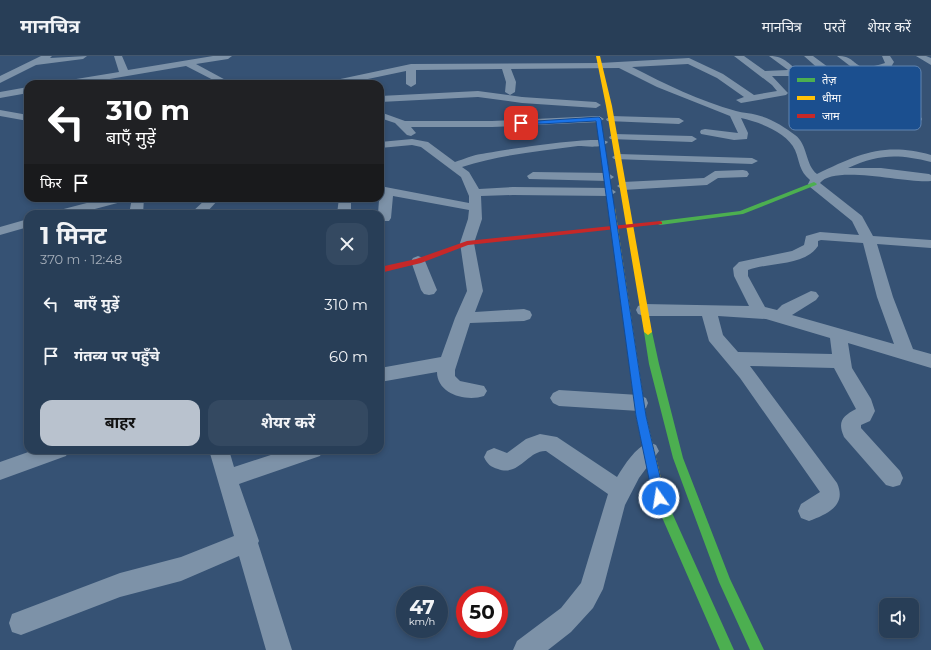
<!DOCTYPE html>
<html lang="hi">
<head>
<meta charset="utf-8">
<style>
	:root { --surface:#283e57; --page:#344961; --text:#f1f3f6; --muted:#a5aeba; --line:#44576d; --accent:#b9c2ce }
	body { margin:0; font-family:Montserrat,"Noto Sans Devanagari",sans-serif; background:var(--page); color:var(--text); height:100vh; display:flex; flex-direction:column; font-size:15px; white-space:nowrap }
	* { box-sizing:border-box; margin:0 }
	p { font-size:13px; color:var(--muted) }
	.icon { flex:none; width:22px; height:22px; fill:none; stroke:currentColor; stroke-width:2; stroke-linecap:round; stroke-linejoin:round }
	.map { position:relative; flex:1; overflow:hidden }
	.side { position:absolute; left:24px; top:154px; width:360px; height:244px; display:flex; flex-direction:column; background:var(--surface); border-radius:12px; box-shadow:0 2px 6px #0003,0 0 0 1px var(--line) }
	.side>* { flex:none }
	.guide { position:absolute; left:24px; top:24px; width:360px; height:122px; border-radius:12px; box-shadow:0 2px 6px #0003,0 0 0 1px var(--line); background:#202124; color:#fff; overflow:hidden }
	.tools { position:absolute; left:879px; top:542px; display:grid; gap:8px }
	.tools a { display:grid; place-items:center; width:40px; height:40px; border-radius:8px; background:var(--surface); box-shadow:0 2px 6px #0003,0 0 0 1px var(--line); font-size:20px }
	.speed { position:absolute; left:396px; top:530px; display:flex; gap:8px; font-size:20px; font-weight:700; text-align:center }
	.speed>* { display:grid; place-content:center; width:52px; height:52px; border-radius:50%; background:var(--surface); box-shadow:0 2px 6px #0003,0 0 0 1px var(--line); line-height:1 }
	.speed small { font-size:10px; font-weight:400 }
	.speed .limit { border:6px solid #d22; background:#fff; color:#111 }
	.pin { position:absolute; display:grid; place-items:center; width:34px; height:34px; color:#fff; margin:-17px; border-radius:8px; box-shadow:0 2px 6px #0006 }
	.me { position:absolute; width:44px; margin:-22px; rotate:347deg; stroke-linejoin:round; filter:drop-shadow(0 0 3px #0008) }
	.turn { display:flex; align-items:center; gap:14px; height:84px; padding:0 16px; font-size:18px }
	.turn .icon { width:52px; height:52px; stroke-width:2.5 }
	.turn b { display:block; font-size:28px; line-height:34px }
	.then { display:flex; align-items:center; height:38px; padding:0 16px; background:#0003; gap:8px; font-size:15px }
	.round { display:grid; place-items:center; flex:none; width:42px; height:42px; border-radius:12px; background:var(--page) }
	.summary { display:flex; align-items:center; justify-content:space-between; height:68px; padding:0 16px }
	h1 { font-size:24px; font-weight:700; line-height:30px }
	.button { display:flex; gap:8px; margin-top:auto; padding:8px 16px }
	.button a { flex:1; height:46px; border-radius:12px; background:var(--accent); color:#111; font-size:16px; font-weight:700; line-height:46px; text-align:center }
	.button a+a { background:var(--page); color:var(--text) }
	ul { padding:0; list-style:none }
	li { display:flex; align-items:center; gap:12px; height:52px; padding:0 16px }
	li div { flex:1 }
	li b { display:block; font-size:15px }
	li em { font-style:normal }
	header { display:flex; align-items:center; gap:24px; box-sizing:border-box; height:56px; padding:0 20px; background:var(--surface); border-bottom:1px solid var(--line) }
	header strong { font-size:19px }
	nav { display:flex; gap:22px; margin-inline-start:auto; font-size:14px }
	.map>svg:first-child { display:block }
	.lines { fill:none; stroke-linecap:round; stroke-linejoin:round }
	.street { fill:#7d92a8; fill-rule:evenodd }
	.fast { fill:#4caf50; fill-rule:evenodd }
	.slow { fill:#ffc107; fill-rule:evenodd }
	.jam { fill:#c62828; fill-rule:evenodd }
	.route { fill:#1a73e8; stroke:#114b97 }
	.key { fill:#1b4f8f; stroke:#5f84b1; stroke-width:1 }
	.key-label { font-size:11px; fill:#fff }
</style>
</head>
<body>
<header>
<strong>मानचित्र</strong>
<nav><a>मानचित्र</a><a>परतें</a><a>शेयर करें</a></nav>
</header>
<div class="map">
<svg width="931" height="594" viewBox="0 0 931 594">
	<rect width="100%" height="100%" fill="#365274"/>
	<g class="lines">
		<!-- street -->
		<path class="street" d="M41 0H52L50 2 87 0 83 3 36 9 0 27V20Z
			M114 0H122L128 14 213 0H232L228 3 196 8 233 28H221L186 10 80 28H59L64 25 119 16Z
			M734 0H744L765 15 788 14 769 0C788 0 788 11 801 14 807 16 815 15 821 15L804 0H813L832 14 854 13 837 0C854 0 852 8 863 11 869 12 878 9 885 7L882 0H890L894 6 891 11 875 15 908 38 922 63 921 65 895 73 891 72 890 70 891 68 911 62 901 42 865 17 816 20 835 37 860 40 874 53 869 56C857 53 861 45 842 44L857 58 852 61 848 60 805 20H772L786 35 788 37 786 39 741 47 736 44 744 41 717 22 688 8 632 11C665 28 700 45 736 55 743 57 750 57 757 59 770 62 785 71 795 79 808 88 805 109 817 118 859 98 884 86 931 99V106C898 98 879 98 848 112H881L929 118 931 119V125C909 128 834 108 820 127L862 160 873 180 931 184V192L877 188 893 241 913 293 931 298V312L848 287 852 312 871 343 875 355 870 365 861 369V372L900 415 903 422 900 429 893 431 886 429 844 381C837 365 843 360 856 353L834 312 750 310 837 427C847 449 828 458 809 465L801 462 798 455 801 448 820 436 740 322 709 285 702 260H644L638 258 636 254 638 250 644 248 749 250 734 220 733 212 739 206 792 195 804 189 806 180 820 176 859 179 852 165 810 131 808 128 810 124C799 115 800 106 795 94 787 76 759 66 741 62L748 77 747 83 734 84 701 78 700 76 701 74 705 73 738 77 730 60 657 31 619 12 511 13 516 26 515 36 510 39 505 36 506 26 502 13 416 14V28L411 31 406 28V15L344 28H326L331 25 411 8 600 7 689 2 723 18 754 39 777 35 772 29ZM821 184 863 187 877 241 894 288 792 259 816 244 819 240 816 236 811 235 782 249 777 254 765 251 748 220V214C768 206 804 211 818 190V185ZM718 260 766 263 830 282 832 298 738 296 723 279Z
			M916 0H926L931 2V9Z
			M28 31V37L0 42V36Z
			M478 35 522 41 596 46 601 49 596 52 522 47 478 41 380 46V40Z
			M0 54 28 59V65L0 60Z
			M380 56 405 65H492L599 60 604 63 599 66 492 71H411L416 77 411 80 407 79 395 67 380 62Z
			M611 60 679 62 684 65 679 68 607 65 606 63Z
			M614 78 692 80 697 83 692 86 610 83 609 81Z
			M412 83 428 86 455 106C464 103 473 99 481 98 497 95 601 78 608 86 602 93 586 90 578 90 540 95 499 99 462 111L469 116 479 133 513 131 610 132 616 136 610 140 513 139 481 140 482 163 474 187 483 235 475 256 524 253 530 255 532 259 530 263 524 265 470 267 455 314V320L460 325 484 330 487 335 484 340C466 346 437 338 437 316L380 326V312L441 301 455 262 467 235 460 187 468 163 469 154 393 140 391 162 389 165H380V158H378L380 130 469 147V140L461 121 421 91 412 89 380 92V86Z
			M618 98 752 102 758 105 752 108 614 103 612 101Z
			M743 114 747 115 749 118 747 121 718 122 707 129 623 134 617 130 623 126 704 122 715 115Z
			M533 116 608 117 614 121 608 125 529 123 527 120Z
			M106 142H127L125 145 76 158H54L56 155Z
			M132 142H144L143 158H129Z
			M207 142H220L205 158H190Z
			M339 142H351V158H337Z
			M28 163V171L0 179V171Z
			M418 200 423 202 425 205 437 234 434 238 429 239 424 238 421 234 411 205 413 202Z
			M559 334 639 339 646 342 648 347 646 352 639 355 559 350 553 347 550 342 553 337Z
			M540 378 557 381 617 421C625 408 635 392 649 386L656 389 659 395 639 422 625 449 603 533 593 552 571 576 548 594H513L517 585 561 552 581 527 608 438 546 395C528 394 519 421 498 413 491 411 487 408 484 401L487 395 494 392 507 397 526 383Z
			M34 394H69L66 400 0 424V406Z
			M209 394H229L234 411 286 394H323L320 400 239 428 259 485 258 487 292 594H266L239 500 181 525 120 541 21 579 12 576 9 567 12 558 120 517 181 501 234 480Z"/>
		<!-- fast -->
		<path class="fast" d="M814 126 817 128 816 129 743 158 660 169 656 167 660 165 740 155Z
			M648 273 652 276 659 308 683 402 730 523 764 594H750L719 526 673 402 649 308 644 276Z
			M660 438 664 439 734 594H720L654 443 656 439Z"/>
		<!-- slow -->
		<path class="slow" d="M596 0H600L612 50 652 276 648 279 644 276 606 50Z
			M612 150 615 152 646 360 666 443 664 447 660 448 656 447 654 443 636 360 609 152Z"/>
		<!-- jam -->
		<path class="jam" d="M660 165 662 166V168L468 189 421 207 380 217V211L416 203 467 185Z"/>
	</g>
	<!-- route -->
	<path class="route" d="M599 61 601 63 646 360 665 442 663 445 659 447 655 445 653 442 636 360 596 65 521 69 518 67 521 66Z"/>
	<!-- legend -->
	<rect x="789" y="10" width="132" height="64" rx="6" class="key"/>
	<rect x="797" y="22" width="18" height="4" fill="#4caf50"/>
	<rect x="797" y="40" width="18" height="4" fill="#ffc107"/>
	<rect x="797" y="58" width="18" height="4" fill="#c62828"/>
	<g class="key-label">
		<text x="822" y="28">तेज़</text>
		<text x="822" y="46">धीमा</text>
		<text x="822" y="64">जाम</text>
	</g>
</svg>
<div class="tools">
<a><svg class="icon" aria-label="sound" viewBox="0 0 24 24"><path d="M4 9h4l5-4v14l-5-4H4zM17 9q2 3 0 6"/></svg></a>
</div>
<div class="speed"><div>47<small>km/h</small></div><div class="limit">50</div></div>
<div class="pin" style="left:521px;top:67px;background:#d93025"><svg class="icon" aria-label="arrive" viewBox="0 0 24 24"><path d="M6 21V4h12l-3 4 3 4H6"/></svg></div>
<svg class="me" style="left:659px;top:442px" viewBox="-20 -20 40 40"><circle r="17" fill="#1a73e8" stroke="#fff" stroke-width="3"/><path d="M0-11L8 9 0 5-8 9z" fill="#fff"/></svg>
<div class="guide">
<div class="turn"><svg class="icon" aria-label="left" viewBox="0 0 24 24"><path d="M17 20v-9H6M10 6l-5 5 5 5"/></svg><div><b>310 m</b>बाएँ मुड़ें</div></div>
<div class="then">फिर<svg class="icon" aria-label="arrive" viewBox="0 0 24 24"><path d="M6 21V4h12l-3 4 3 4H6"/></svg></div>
</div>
<section class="side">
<div class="summary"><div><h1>1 मिनट</h1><p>370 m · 12:48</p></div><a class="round"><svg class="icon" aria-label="close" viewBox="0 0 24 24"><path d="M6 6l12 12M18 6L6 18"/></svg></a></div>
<ul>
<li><svg class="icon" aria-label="left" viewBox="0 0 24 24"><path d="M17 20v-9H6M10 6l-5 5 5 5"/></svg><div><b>बाएँ मुड़ें</b></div><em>310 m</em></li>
<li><svg class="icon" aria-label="arrive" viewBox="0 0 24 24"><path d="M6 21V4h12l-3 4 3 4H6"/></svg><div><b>गंतव्य पर पहुँचे</b></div><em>60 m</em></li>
</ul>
<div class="button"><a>बाहर</a><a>शेयर करें</a></div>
</section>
</div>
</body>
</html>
